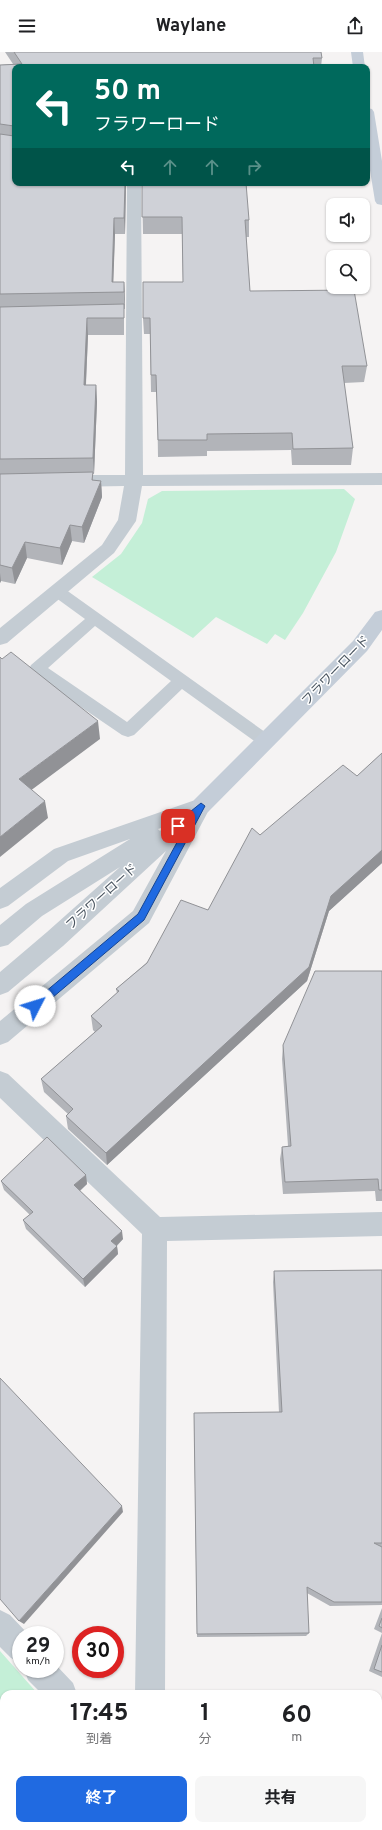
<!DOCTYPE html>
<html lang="ja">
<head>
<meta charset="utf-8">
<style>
	:root { --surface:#fff; --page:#f6f6f6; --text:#202124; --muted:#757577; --accent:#206ae1 }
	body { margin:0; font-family:Overpass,"Noto Sans JP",sans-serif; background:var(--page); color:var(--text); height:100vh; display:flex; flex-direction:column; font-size:15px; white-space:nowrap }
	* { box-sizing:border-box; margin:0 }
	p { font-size:13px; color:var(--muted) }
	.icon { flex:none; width:22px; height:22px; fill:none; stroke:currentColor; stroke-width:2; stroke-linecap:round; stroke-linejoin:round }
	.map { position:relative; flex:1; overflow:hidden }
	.panel { position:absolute; left:0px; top:1638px; width:382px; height:140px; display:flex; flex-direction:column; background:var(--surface); border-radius:12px 12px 0 0; box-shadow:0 1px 3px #0004 }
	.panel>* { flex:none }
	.guide { position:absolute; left:12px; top:12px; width:358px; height:122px; border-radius:8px; box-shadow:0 1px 3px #0004; background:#00695c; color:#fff; overflow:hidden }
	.fabs { position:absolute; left:326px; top:146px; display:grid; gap:8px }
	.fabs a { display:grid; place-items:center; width:44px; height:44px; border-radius:8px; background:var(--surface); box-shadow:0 1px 3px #0004; font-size:20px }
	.speed { position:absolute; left:12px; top:1574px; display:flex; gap:8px; font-size:20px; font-weight:700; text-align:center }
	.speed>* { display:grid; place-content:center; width:52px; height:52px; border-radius:50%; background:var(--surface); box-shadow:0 1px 3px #0004; line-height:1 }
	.speed small { font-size:10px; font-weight:400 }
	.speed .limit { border:6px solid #d22; background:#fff; color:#111 }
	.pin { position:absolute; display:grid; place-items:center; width:34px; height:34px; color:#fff; margin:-17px; border-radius:8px; box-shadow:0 2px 6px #0006 }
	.me { position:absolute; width:44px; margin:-22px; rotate:50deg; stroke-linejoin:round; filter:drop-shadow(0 0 3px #0008) }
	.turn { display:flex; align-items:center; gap:14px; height:84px; padding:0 16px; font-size:18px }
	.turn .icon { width:52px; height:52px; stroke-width:2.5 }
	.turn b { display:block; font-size:28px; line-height:34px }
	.lanes { display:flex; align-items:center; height:38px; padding:0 16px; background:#0003; justify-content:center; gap:20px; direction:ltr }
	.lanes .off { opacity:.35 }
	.eta { display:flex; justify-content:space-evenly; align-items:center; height:68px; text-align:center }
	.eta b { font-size:24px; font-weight:700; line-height:28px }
	.action { display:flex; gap:8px; margin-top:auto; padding:8px 16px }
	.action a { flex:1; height:46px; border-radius:8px; background:var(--accent); color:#fff; font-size:16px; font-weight:700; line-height:46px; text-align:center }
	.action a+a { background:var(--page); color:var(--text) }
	header { display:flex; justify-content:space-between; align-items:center; height:52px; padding:0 16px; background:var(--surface); font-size:18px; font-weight:700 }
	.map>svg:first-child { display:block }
	.green { fill:#c4efd7 }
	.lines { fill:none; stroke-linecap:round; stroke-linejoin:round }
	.path { stroke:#7ccdaa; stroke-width:3; stroke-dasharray:4 2.5; stroke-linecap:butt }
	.lane { fill:#c4ccd3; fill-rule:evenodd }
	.street { fill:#c4ccd3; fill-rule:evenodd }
	.secondary { fill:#c4cdd8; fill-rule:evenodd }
	.wall { fill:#b2b4b9 }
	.shaded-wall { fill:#919296 }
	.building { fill:#cfd1d7; stroke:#919296 }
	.route { fill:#206ae1; stroke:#154592 }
	.labels { text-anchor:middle; stroke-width:3; stroke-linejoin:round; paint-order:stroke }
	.street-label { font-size:13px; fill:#4a5560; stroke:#fff }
</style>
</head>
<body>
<header><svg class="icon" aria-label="menu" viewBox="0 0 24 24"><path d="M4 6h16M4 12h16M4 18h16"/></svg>Waylane<svg class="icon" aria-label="share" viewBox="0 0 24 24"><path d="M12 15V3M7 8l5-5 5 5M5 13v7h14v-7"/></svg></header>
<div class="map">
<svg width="382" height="1778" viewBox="0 0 382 1778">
	<rect width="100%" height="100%" fill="#f5f3f3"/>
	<!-- green -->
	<path class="green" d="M344 437 355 447 336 500 303 561 285 588 275 582 267 592 216 565 193 586 92 525 121 502 142 471 148 447 162 439Z
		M0 1599 38 1642H4V1745L0 1739Z
		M25 1774H127L130 1778H28Z"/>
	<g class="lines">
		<!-- path -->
		<path class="path" d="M0 1771 5 1778"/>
		<!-- lane -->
		<path class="lane" d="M57 534 62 535 272 685 274 689 272 693 266 695 260 693 182 637 134 683 128 685 122 683 31 621 29 617 31 613 85 567 52 543 50 539 52 535ZM95 574 171 629 127 670 48 616Z"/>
		<!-- street -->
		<path class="street" d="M127 131H141L143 423 382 421V433L142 434 136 469 114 501 7 591 0 593V576L102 493 118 468 124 434 69 435 63 433 60 429 63 425 69 423H125Z
			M201 746 208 748 211 754 149 871 8 990 0 993V969L133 859 166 799 63 894 8 940 0 943V920L47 880 120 815 42 864 8 893 0 895V873L26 852 130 787 68 809 8 854 0 857V836L54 797ZM164 775 160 779 158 777Z
			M0 1019 8 1022 160 1165 382 1160V1184L167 1189 165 1642H135L142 1182 0 1046Z
			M0 1558 10 1563 29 1583H21V1611L11 1606 0 1595Z
			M55 1612 73 1631 77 1642H42L28 1628 24 1617H55Z
			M137 1774H169L171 1778H139Z"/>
		<!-- secondary -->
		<path class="secondary" d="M351 0H363L365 15H353Z
			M367 56 372 57 374 60 382 109V153L377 152 375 149 367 100Z
			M382 558V578L367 599 208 760 201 762 194 760 191 754 194 748 353 589 375 560Z"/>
	</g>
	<!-- wall -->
	<path class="wall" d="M5 0H321L322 6 321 15H15V131H126L125 182H115L113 230H124L125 247V257H124V283H88L86 333H96L97 350 94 422H93V428L101 429 102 445 84 491 72 489 62 513 27 506 15 532 1 529 0 531V13L13 12Z
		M142 131 249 168V185H246L250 239 367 314 364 330 344 331 353 396 351 413H292L291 398 207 399V404L158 405 157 340H151L150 282H144L143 266 183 230 182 182H143Z
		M382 701V811L329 859 307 929 107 1113 68 1077 66 1064 68 1062 44 1040 41 1027 95 980 93 978 91 964 117 941 116 937 208 858 260 783 357 724Z
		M382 919V1149H376L375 1139 283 1142 280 1107 282 1095 288 1094 282 1007 283 993Z
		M86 1123 87 1132 80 1139 123 1187 117 1194 118 1202 85 1235 26 1177 23 1168 30 1163 4 1138 1 1129Z
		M382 1218V1553L330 1554 307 1541 309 1581 306 1584 197 1585 194 1361H279L273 1230 274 1219Z
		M382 1556V1625L369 1619 382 1581 374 1577Z
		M382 1648V1778H280L281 1774H378V1661Z"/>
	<!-- shaded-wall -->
	<path class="shaded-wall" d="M125 131H126L125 182 124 166Z
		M114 166 115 182 113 240 112 230Z
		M124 230 125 247V257L124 240Z
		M87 266 88 283 85 350 84 333Z
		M96 333 97 350 94 422 93 406Z
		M101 429 102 445 84 491 82 475Z
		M70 473 72 489 62 513 60 496Z
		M25 490 27 506 15 532 12 516Z
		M0 521 1 529 0 531Z
		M98 669 100 687 22 745 19 727Z
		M45 749 48 766 0 805V785Z
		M382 798V811L329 859 307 929 107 1113 106 1101 331 844Z
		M86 1123 87 1132 76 1142 74 1133Z
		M122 1179 123 1187 113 1197 111 1189Z
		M117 1194 118 1202 85 1235 83 1227Z
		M122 1454 123 1460 24 1572 19 1569Z"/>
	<!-- building -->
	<path class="building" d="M14 0H321L322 6H313L314 15H15V131H125L124 166H114L112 230H124V240L0 242V82L14 84V74L0 72V13L22 12Z
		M142 131H246L249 168H245L250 239 354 238 367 314H342L353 396 293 397 292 381 207 382V388H158L156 323H151L150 266H143V230H183L182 165H142Z
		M124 252V266H87L84 333H96L93 406 0 407V255Z
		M93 420 92 428 101 429 82 475 70 473 60 496 25 490 12 516 0 513V422Z
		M11 600 98 669 19 727 45 749 0 785V605L2 607Z
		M382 701V798L331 844 309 915 106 1101 66 1064 73 1057 41 1027 102 974 91 964 119 939 116 937 147 911 181 848 208 858 252 776 260 783 343 713 357 724Z
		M315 919H382V1138H379L378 1127 285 1130 282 1095 291 1094 283 993Z
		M47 1085 86 1123 74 1133 122 1179 111 1189 117 1194 83 1227 23 1168 33 1160 1 1129Z
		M382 1218V1491H374L382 1495V1550H334L307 1535 309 1581 197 1582 194 1361 282 1360 274 1219Z
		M0 1326 122 1454 19 1569 0 1547Z
		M382 1566V1576L379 1574Z
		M382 1593V1620L374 1617Z
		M382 1663V1778H283L284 1774H378V1676Z"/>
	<!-- route -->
	<path class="route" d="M201 751 205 754 144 868 39 957H32L31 954 32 951 138 862 187 772 178 778 175 777V772Z"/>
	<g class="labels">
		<!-- street labels -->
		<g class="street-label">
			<text transform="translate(335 618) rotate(-46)" y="5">フラワーロード</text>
			<text transform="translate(101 844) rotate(-42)" y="5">フラワーロード</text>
		</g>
	</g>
</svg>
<div class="fabs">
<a><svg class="icon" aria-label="sound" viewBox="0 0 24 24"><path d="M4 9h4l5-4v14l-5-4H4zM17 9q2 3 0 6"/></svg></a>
<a><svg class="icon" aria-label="search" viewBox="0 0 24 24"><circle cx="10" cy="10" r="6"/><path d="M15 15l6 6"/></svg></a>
</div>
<div class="speed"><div>29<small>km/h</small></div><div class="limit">30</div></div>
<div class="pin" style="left:178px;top:774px;background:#d93025"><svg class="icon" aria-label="arrive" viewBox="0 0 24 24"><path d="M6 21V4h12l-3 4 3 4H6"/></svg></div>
<svg class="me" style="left:35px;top:954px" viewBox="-20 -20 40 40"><circle r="19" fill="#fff"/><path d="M0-13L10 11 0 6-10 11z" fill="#206ae1"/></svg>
<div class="guide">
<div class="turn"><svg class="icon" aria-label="left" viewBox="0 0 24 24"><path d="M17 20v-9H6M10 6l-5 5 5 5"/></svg><div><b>50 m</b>フラワーロード</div></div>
<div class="lanes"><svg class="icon" aria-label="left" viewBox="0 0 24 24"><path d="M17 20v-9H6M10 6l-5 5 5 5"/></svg><svg class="icon off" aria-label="ahead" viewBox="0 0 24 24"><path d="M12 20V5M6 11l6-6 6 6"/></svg><svg class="icon off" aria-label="ahead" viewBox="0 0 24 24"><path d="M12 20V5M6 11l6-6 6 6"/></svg><svg class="icon off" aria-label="right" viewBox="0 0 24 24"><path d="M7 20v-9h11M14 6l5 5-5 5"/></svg></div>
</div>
<section class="panel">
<div class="eta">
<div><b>17:45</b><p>到着</p></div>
<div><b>1</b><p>分</p></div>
<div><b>60</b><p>m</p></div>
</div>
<div class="action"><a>終了</a><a>共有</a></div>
</section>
</div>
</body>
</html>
